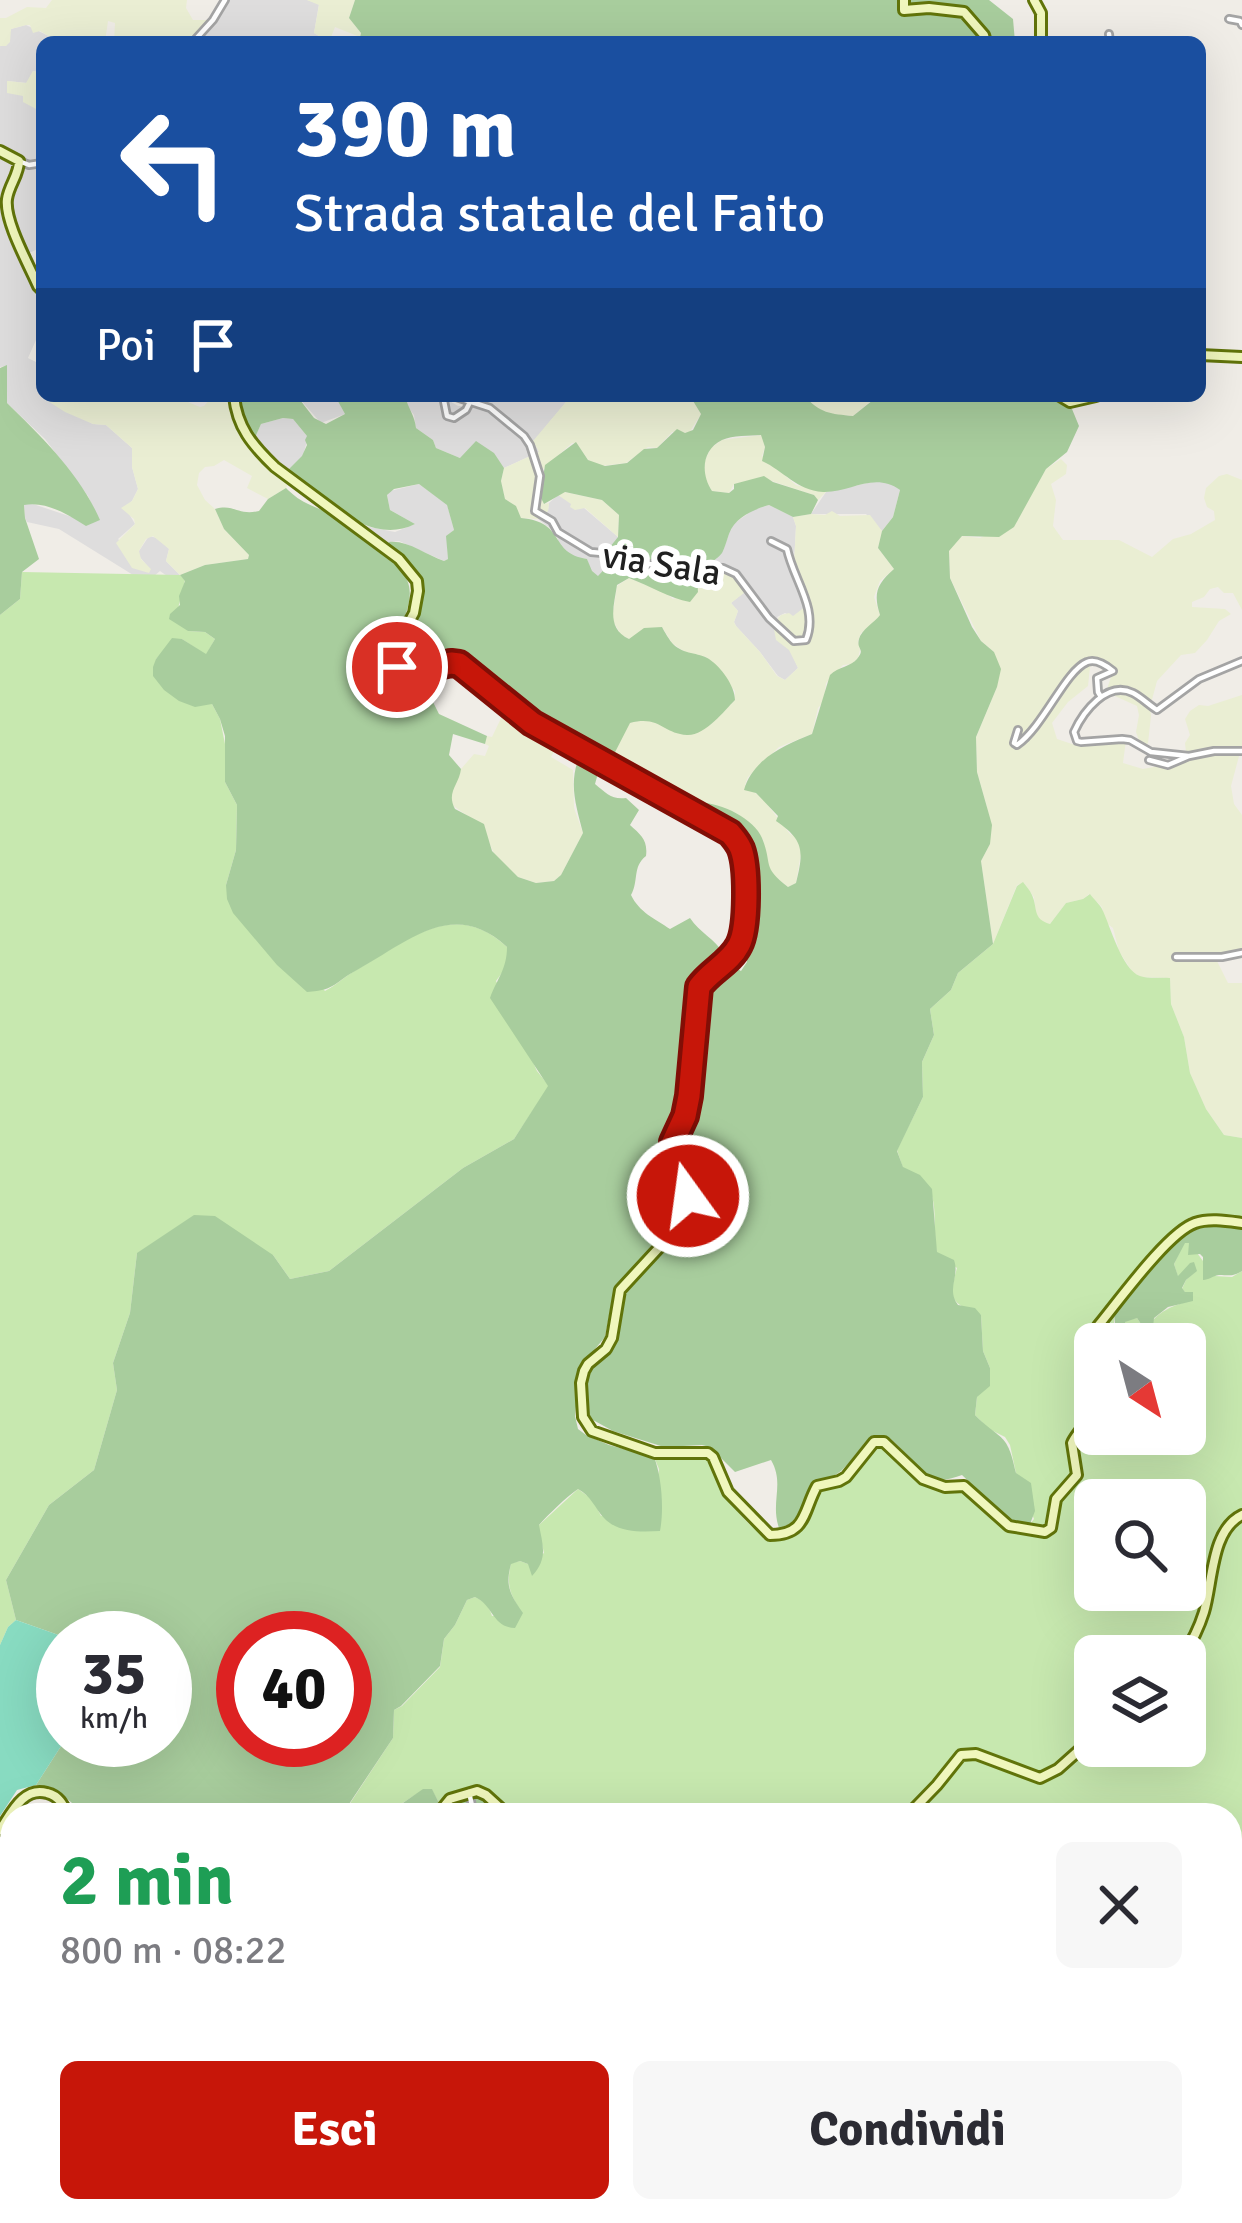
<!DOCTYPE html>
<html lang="it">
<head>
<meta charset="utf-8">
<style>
	:root { --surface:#fff; --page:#f7f7f7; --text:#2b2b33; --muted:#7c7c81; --accent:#c71609 }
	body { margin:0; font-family:Signika,sans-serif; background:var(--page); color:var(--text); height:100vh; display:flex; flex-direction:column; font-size:45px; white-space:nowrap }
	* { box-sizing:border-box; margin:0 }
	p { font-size:39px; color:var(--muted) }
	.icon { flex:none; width:66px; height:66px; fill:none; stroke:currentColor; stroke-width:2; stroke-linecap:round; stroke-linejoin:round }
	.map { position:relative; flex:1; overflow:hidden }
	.side { position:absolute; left:0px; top:1803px; width:1242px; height:420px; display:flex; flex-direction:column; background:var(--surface); border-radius:36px 36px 0 0; box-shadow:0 12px 48px #0002 }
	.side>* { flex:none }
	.hud { position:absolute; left:36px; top:36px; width:1170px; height:366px; border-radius:18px; box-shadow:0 12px 48px #0002; background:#1a4fa0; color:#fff; overflow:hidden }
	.needle { width:78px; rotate:144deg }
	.tools { position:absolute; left:1074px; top:1323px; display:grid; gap:24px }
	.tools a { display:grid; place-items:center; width:132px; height:132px; border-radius:18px; background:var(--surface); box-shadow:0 12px 48px #0002; font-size:60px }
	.speed { position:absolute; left:36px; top:1611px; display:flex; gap:24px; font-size:60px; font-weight:700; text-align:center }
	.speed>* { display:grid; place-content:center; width:156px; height:156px; border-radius:50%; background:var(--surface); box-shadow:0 12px 48px #0002; line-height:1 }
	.speed small { font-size:30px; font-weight:400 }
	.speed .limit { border:18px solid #d22; background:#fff; color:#111 }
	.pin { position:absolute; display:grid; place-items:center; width:102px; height:102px; color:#fff; margin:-51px; border:6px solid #fff; border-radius:50%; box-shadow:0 3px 12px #0007 }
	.me { position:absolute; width:132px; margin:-66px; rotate:346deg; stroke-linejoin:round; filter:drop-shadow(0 0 9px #0008) }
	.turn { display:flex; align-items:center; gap:42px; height:252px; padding:0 60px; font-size:54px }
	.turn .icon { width:156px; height:156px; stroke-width:2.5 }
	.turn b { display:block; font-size:84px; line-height:102px }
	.then { display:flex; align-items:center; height:114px; padding:0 60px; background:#0003; gap:24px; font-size:45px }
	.round { display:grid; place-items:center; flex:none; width:126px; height:126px; border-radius:18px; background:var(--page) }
	.overview { display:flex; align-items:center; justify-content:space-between; height:204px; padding:0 60px }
	h1 { font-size:72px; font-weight:700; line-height:90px; color:#1e9e55 }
	.primary-button { display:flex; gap:24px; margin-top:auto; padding:24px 60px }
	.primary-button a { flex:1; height:138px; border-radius:18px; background:var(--accent); color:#fff; font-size:48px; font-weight:700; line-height:138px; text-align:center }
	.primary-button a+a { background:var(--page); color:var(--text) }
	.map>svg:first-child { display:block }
	.residential { fill:#dedddd }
	.farmland { fill:#eaeed3 }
	.grass { fill:#c7e8af; fill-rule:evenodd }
	.forest { fill:#a8cd9d; fill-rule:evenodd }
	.pitch { fill:#88dbc1 }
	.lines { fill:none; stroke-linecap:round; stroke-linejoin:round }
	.street-casing { stroke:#a4a4a4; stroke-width:10 }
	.secondary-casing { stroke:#61740a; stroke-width:14 }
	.street { stroke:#fff; stroke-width:4.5 }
	.secondary { stroke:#f0f7bd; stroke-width:8 }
	.route-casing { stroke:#810e06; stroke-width:30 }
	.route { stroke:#c71609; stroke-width:21 }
	.labels { text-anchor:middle; stroke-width:12; stroke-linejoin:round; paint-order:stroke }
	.street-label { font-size:36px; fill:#202020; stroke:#fff }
</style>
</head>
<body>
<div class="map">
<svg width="1242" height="2223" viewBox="0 0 1242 2223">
	<rect width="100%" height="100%" fill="#f0ede7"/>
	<!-- residential -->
	<path class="residential" d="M227 0H307L319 4 314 33 319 36 318 42H204L201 39 189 42 197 33 201 38Z
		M26 25 55 39 54 42H42V73L33 71 27 83 7 81 38 110 36 121 42 123V247L27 254 12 217 10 204 23 168 22 160 0 149V46H6L11 29Z
		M0 155 16 162 4 205 42 293V340H36L28 358 42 365 40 395 93 424 106 425 132 448V467L138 489 132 501 125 507 135 524 118 539 150 569 139 556V551L149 536 161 539 169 549 166 561 180 575 174 581 160 571 146 583 59 529 27 522 25 518 24 504 30 503 72 517 91 522 99 520 88 496 45 439 7 403V366L0 367Z
		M297 396H335L345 414 321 423Z
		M405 396H441L458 406H466L472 396H571L534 441 539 452 504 468 493 453 460 458 436 448 433 440 416 428 414 415 408 407Z
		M283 418 293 419 308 437 303 456 286 472 254 440 261 424Z
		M877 481 894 484 900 490 893 517 882 531 866 514H811L826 492Z
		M419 484 447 504 454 530 447 536 448 559 444 561 399 541 390 542 388 545 360 525 395 532 415 524 390 510 387 495 390 491Z
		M558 495 584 508 618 537 613 561 598 577 591 571 587 559 573 557 561 550 556 533 538 519 548 511 549 503Z
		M769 505 793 517 796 526 794 563 809 604 793 617 785 613 777 617 798 668 785 680 778 676 760 652 736 626 734 622 738 611 731 603 743 593 702 566 723 551 732 525 753 510Z
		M338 2211H554L544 2223H317L319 2216Z"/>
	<!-- farmland -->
	<path class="farmland" d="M52 0H187L186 8 193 20H207L189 42H114L115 23 108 21 105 42H54V39L40 31 33 33 30 25H26L11 29 10 42 6 46H0V18H6L27 7 46 8Z
		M307 0H355L349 18 361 33 360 37 335 27 329 42H318L319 36 314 33 319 5Z
		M33 71 42 73V123L36 121 38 110 23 102V96L7 93V81L26 83Z
		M42 384V396H184L183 400 200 407 204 406 213 396H230L233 417 239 433 253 452 289 482 286 488 268 499 247 488 252 476 224 460 214 466 205 467 199 473 197 485 205 500 215 509 224 529 249 555 248 559 205 565 180 575 166 561 169 549 153 536 146 539 139 551 141 559 151 569 149 573 132 568 116 543 135 524 134 519 121 508 132 501 138 489 132 467V448L106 425 93 424 65 412 40 396Z
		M571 396H690L701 414 689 433 672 432 657 448 648 447 626 463 600 466 589 461 576 443H572L543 469 540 496 544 504 549 503 548 511 538 519 521 518 515 506 505 499 501 481 504 468 539 452 533 441Z
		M805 396H883L872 400 853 416 825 414 815 407Z
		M762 435 765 447 762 456 796 485 826 492 818 500 814 495 760 477 750 482 734 484 729 493 712 491 706 482 704 469 705 460 711 448 722 440Z
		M1061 459 1067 465 1066 474 1051 484 1056 500 1053 526 1063 540H1119L1152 557 1173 539 1191 534 1215 520 1214 511 1207 507 1204 498 1206 488 1219 476 1227 474 1242 480V610L1233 593H1224L1218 587 1210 589 1204 597 1192 602V607L1225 609 1231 614 1219 621 1207 640 1195 653 1181 655 1157 681 1150 707 1151 716 1148 743 1142 749 1136 732 1139 715 1137 706 1106 692 1112 674 1111 666 1103 660H1095L1090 667 1088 686 1068 702 1052 723 1057 739 1075 745 1086 742 1126 740 1123 763 1143 769 1170 764 1186 752 1185 743 1190 735 1185 719 1190 711 1199 705 1208 706 1242 695V745L1231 786 1234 804 1242 815V948L1223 954 1216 959 1228 983H1242V1138L1224 1135 1206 1109 1190 1073 1184 1037 1171 1004 1170 978 1142 977 1133 973 1119 951 1113 928 1105 922 1102 907 1089 894 1083 899 1066 903 1050 924 1042 922 1036 915 1034 897 1024 883 1017 885 993 944 981 861 990 844 987 807 977 772 976 737 997 687 994 652 981 641 950 578 949 550 962 536 980 538 1019 519 1021 511 1046 469Z
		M564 492 602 500 619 515 618 537 585 508 575 510 570 507 571 504 558 495Z
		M832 511 840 516 870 515 882 531 878 548 894 569 880 581 874 597 880 615 876 622 861 633 858 641 860 650 858 658 852 664 843 665 826 683 824 701 818 708 812 734 779 747 748 777 745 785 763 799 790 834 798 838 802 847 796 883 788 887 773 875 767 864 763 839 729 810 700 801 689 804 610 762 629 723 646 719 686 735 710 725 735 700V691L706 657 687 653 679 648 672 643 662 627 629 639 621 635 612 619 617 586 629 578 666 593 673 599 698 592V573L701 568 725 571 735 577 744 588V593L731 603 738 611 734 622 736 626 760 652 777 676 785 680 798 668 789 650 776 640 773 624 781 615 789 613 793 616 809 604 794 563 796 526 793 517 811 514 825 515Z
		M505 710 559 742 551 757 573 770 574 808 583 833 561 875 554 881 536 883 518 877 496 858 485 833 475 821 452 805 451 792 461 769 474 754 485 756 489 746 485 744 487 736 492 737Z"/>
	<!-- grass -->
	<path class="grass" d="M22 572 180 575 185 580 178 609 188 631 205 632 215 639 206 655 182 639 170 644 156 659 212 704 220 719 227 754 225 782 237 805 236 850 226 885 325 991C337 985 345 976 356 970 408 941 453 897 507 947V966L496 981 537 1071 549 1086 514 1139 463 1168 329 1271 290 1279 273 1255 137 1253 130 1313 113 1363 117 1390 94 1470 49 1505 6 1580 16 1620 8 1627 0 1645V615L20 599Z
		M1023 882C1026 886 1030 890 1032 895 1038 908 1032 919 1050 924L1066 903 1083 899 1090 894C1092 897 1101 906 1102 909 1110 925 1122 970 1140 976 1149 979 1162 977 1170 978L1171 1004 1184 1037 1190 1073 1206 1109 1224 1135 1242 1138V1217H1190L1177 1226 1090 1332 1084 1349 1082 1416 1066 1441 1072 1473 1050 1505 1049 1524 1038 1529 1030 1524 1034 1519 1016 1473 1010 1445 1005 1437 989 1429 975 1415 977 1397 990 1368 983 1351 981 1315C951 1303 948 1300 957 1268L937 1253C931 1213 945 1186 903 1168L897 1150 923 1097 922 1062 934 1035 930 1009 951 990 958 973 993 944 1017 886Z
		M1189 1242 1214 1276 1232 1277 1242 1271V1510C1210 1524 1210 1573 1202 1603 1197 1622 1188 1639 1178 1655L1095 1656V1732C1080 1741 1057 1771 1042 1773 1017 1777 989 1744 959 1751L934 1783 899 1815H514C488 1791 472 1774 439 1803L432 1790C417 1790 410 1800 397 1806 381 1814 367 1815 349 1815L347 1808 393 1738 394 1710 402 1706 440 1667 444 1639 455 1625 467 1600 475 1597C485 1602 489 1606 492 1616L522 1613C510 1594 506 1586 511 1563L520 1561 528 1564 544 1553 538 1526 578 1489 593 1500 601 1516 658 1477 659 1469 654 1457 697 1456 709 1460C721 1492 767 1572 805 1524 813 1515 814 1501 820 1490L840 1486 849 1480 876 1447 883 1446C920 1474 908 1489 963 1490L1007 1530 1047 1536 1055 1530C1058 1519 1056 1505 1063 1495 1069 1487 1076 1484 1081 1476L1076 1443 1090 1422 1096 1339 1114 1314V1329L1129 1319 1137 1318 1145 1330C1158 1311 1171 1306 1193 1300L1182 1289 1186 1280 1196 1271 1178 1277 1174 1264 1184 1243ZM1095 1344H1185V1434H1095ZM1095 1500H1185V1590H1095Z
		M1242 1518V1851L1230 1856V1815H914L962 1758 975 1757 1041 1781 1060 1772 1095 1740V1746H1185V1659L1208 1609 1223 1543 1236 1521Z
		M751 2211H805L794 2223H743Z"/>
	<!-- forest -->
	<path class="forest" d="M355 0H989L1013 19 1015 42H359L361 33 349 18Z
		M7 365V403C42 437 80 474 100 520L86 526C67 514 46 501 24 505L25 518 39 559 22 572 20 599 0 615V368Z
		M237 396H297L314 418 326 424 345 414 335 396H405C408 408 415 416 416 428L433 440 436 448 460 458 476 441 494 453 504 468 501 481 505 499 516 506 521 518C567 522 548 553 587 559L592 571 598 576 612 561 610 547 618 537 619 515 602 500 565 492 544 504 540 496 545 465 576 442 588 460 605 466 627 463 644 449 657 448 677 429 685 433 693 430 701 414 690 396H805C819 413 831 414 853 416L873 400 883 396H1056L1057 402 1072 409 1079 426 1067 452 1046 469 1014 527 999 537 962 536 949 551 950 578 972 627 981 641 994 652 1001 669 997 687 976 737 977 772 992 825 990 844 981 861 993 944 958 973 951 990 930 1009 934 1035 922 1062 923 1097 897 1151 903 1167 920 1175 932 1189 937 1252 954 1260C960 1277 946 1289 958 1305L975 1308 981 1315 983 1351 990 1368V1386L977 1397 975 1415C1002 1442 1007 1431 1016 1473L1031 1483 1035 1511 1030 1524 1008 1519 962 1475C955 1477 948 1480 941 1480 923 1482 904 1446 886 1436 859 1440 859 1455 841 1471 831 1479 816 1481 809 1492 799 1508 800 1523 779 1528 770 1502 785 1484 771 1460L735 1472 710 1447 702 1445 664 1447 613 1431 593 1420 588 1413 585 1391 588 1371 616 1341 625 1295 633 1283 676 1239 687 1225 693 1209V1197L679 1141 693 1103 704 988 729 964 741 971 747 962C743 948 750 938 751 924 756 846 761 841 689 804 710 797 753 816 762 838 773 865 761 866 788 887L796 883C804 851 804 840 776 821L778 816 756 793 744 790C753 759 784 745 812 734L830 675C838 667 852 666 857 659 866 648 856 650 859 639 861 630 875 622 880 615 873 593 877 584 894 569L878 548 882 531 893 517 900 490C874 471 850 493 823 492 796 490 784 471 762 461L765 447 761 435C749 436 733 435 722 440 701 450 701 475 712 491L729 493 734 489V484L764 476 773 482 814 495 818 500 811 514 793 517 769 505C753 510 735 517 729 534 728 537 724 550 722 553 706 572 698 555 698 592L690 602C669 598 650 586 629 578L617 585C614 606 606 628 629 639L644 628 662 627C664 631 670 641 673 644 684 655 698 652 709 659 721 667 735 686 735 700 724 711 705 736 687 735 663 734 660 715 630 723L610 762 526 715 475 670 463 663 444 659 406 663 399 657C420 604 440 586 388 545L389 542C408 540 426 555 444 561L448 559 446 536 454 530 447 505 419 484 394 489 387 495 390 510 415 524C369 547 322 497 286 472L302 456 307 445 305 440 307 436 293 419 283 418 261 424 254 440 243 424Z
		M286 488C301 503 309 504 326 512 343 521 358 533 373 545 411 575 420 585 398 633 389 653 388 667 373 683L380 690 406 680 420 693 435 691 433 702 439 714 487 736 485 744 453 734 449 755 461 769C459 785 446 792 455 809L484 824 492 851 518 877 536 883 554 881 561 875 583 833C576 805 568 783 580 755L600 766 595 784C606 793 612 800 626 798L639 810 630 825C641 835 648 840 646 856 632 867 639 881 631 895 639 912 655 919 670 929L690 918C700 933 714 938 724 954L692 990 693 1007 685 1101 670 1141 682 1201 679 1214 619 1285 613 1295 605 1337 580 1367 575 1416 578 1429 586 1435 609 1445 654 1457C662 1477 664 1510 660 1531 641 1532 618 1533 604 1518 594 1507 592 1497 578 1489 566 1497 549 1514 539 1525 543 1546 548 1559 532 1576L528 1564 520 1561 511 1564C505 1586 510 1594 523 1613L515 1628C492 1627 494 1606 475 1597L467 1600 455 1625 444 1639 440 1666 401 1706 394 1710 393 1738 347 1807 349 1815H73L72 1803C60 1792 52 1787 36 1785L65 1740H165V1638H67L16 1620 6 1580 49 1505 94 1470 117 1390 113 1363 130 1313 137 1253 194 1215 215 1216 273 1255 290 1279 329 1271 463 1168 514 1139 548 1086 490 998C497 979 507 969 507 947 453 897 408 942 357 970 334 982 337 990 307 992L277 965 233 913 227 899 226 885 236 850 237 805 225 782V736L220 719 212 704 195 707 179 701 164 690 153 676V667L156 659 172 638 182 639 206 654 215 639 205 632 188 631 169 619 170 614 180 605 179 596 185 581 180 575 205 565 248 559 249 555 224 529 215 509C234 503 237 516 259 511L268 499ZM243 1638H345V1740H243Z
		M1210 1225 1242 1227V1271C1232 1277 1229 1275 1219 1275 1212 1276 1209 1280 1203 1280V1257L1200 1254 1188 1255 1189 1243H1185L1174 1264 1178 1276 1190 1263 1194 1262 1197 1271 1186 1280 1182 1288 1185 1292H1193V1301L1168 1307 1154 1318 1153 1327 1145 1330 1137 1318 1125 1322 1127 1332 1125 1335 1116 1333 1114 1314C1139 1284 1171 1231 1210 1225Z
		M423 1789H432L439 1803 433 1815H376L400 1805Z
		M477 1795 503 1815H441L452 1802Z
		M0 1849 12 1850V2211H338L319 2216 317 2223H0Z
		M1242 1851V2223H795L805 2211H1230V1856Z
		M554 2211H751L743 2223H544Z"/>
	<!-- pitch -->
	<path class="pitch" d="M16 1620 67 1638H63V1740H65L36 1785 17 1790 0 1816V1645L8 1627Z"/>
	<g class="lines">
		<defs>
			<path id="street" d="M1229 19 1240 21 1242 25
				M1109 34 1110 42
				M193 42 213 20 225 0
				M19 161 29 165 42 163
				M443 396 447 416 454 418 466 410 470 402
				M453 396 490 408 524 436 530 445 540 476 535 511 552 521 558 532 591 552 624 555 647 564 723 568 736 574 769 618 794 641 806 640C819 609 793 579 787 549L771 541
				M1018 730 1014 743 1017 745C1044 726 1065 671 1087 662 1096 658 1107 666 1113 671L1097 678 1098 692 1101 697
				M1189 756 1151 752 1130 740 1122 739 1081 742 1077 741 1074 732C1083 712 1107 680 1133 693 1141 697 1149 705 1157 710L1199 679 1242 661
				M1149 760 1168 765 1189 756 1214 751H1242
				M1176 957H1222L1242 953
				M469 1792 474 1815
				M0 2183 12 2188
				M71 2211 101 2223
				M684 2223 710 2211
				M845 2223 846 2211"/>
			<path id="secondary" d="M904 0V10L929 8 964 12 984 35 986 42
				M1034 0 1041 13V42
				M0 151 19 161C19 175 9 185 7 199 4 221 29 265 38 286L42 290
				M1200 355 1242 357
				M234 396C237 427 252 445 275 467L399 559 417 581 418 591 414 613 394 650 396 667C418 679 437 662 459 664L532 723 730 833 743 853 745 870 743 937 738 949 699 987 689 1096 685 1116 673 1142C676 1175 698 1192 679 1226L620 1290 612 1338 606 1349 588 1364 584 1371 581 1383 583 1417 592 1431 655 1453H708L713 1457 728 1492 770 1535C807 1535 803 1511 817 1486L839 1481 846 1477 874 1442H884L923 1479 945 1487 964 1486 1009 1526 1045 1532 1051 1528 1056 1499 1077 1475 1072 1443C1076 1434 1085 1427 1087 1417 1093 1386 1082 1354 1098 1326 1118 1302 1168 1232 1195 1223 1209 1218 1227 1221 1242 1223
				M1060 396 1070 402 1096 396
				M1183 1656C1192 1642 1199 1628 1204 1612 1213 1582 1211 1530 1242 1515
				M437 1815 450 1799 477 1791 486 1795 508 1815
				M908 1815 937 1785 961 1755 976 1754 1040 1778 1058 1769 1095 1736
				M0 1830C11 1814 23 1786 47 1793 59 1796 63 1804 68 1815
				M0 2044 12 2052"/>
		</defs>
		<!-- street casing -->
		<use href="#street" class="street-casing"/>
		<!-- secondary casing -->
		<use href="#secondary" class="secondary-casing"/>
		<!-- street -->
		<use href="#street" class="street"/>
		<!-- secondary -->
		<use href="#secondary" class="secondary"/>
	</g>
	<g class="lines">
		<defs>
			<path id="route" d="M397 667 406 673 451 663 459 664 532 723 730 833C735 839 738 842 741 849 748 868 748 928 739 945 730 963 710 971 699 987L689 1096 685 1116 673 1142 676 1162 688 1196"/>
		</defs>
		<!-- route casing -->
		<use href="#route" class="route-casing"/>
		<!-- route -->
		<use href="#route" class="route"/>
	</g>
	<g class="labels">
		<!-- street labels -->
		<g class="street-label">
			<text transform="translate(662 563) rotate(9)" y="13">via Sala</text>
		</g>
	</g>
</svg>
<div class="tools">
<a><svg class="needle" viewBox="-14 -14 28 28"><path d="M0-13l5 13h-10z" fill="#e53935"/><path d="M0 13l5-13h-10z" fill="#7c7c81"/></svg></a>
<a><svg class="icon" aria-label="search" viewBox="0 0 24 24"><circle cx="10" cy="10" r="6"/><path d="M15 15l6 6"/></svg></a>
<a><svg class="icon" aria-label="layers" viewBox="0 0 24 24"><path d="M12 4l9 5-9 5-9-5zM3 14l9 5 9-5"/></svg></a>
</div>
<div class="speed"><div>35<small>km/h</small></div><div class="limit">40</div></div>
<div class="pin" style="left:397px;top:667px;background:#d93025"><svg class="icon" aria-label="arrive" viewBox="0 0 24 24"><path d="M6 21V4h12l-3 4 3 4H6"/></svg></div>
<svg class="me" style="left:688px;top:1196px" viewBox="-20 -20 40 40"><circle r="17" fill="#c71609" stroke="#fff" stroke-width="3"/><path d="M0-11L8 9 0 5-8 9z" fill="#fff"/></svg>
<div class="hud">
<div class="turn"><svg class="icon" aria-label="left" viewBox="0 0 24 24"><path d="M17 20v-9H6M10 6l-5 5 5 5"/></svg><div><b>390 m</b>Strada statale del Faito</div></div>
<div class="then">Poi<svg class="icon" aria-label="arrive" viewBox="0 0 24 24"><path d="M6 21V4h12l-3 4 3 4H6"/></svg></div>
</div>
<section class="side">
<div class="overview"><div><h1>2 min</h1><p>800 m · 08:22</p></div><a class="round"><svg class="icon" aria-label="close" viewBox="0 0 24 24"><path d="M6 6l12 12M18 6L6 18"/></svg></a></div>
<div class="primary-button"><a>Esci</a><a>Condividi</a></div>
</section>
</div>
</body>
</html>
